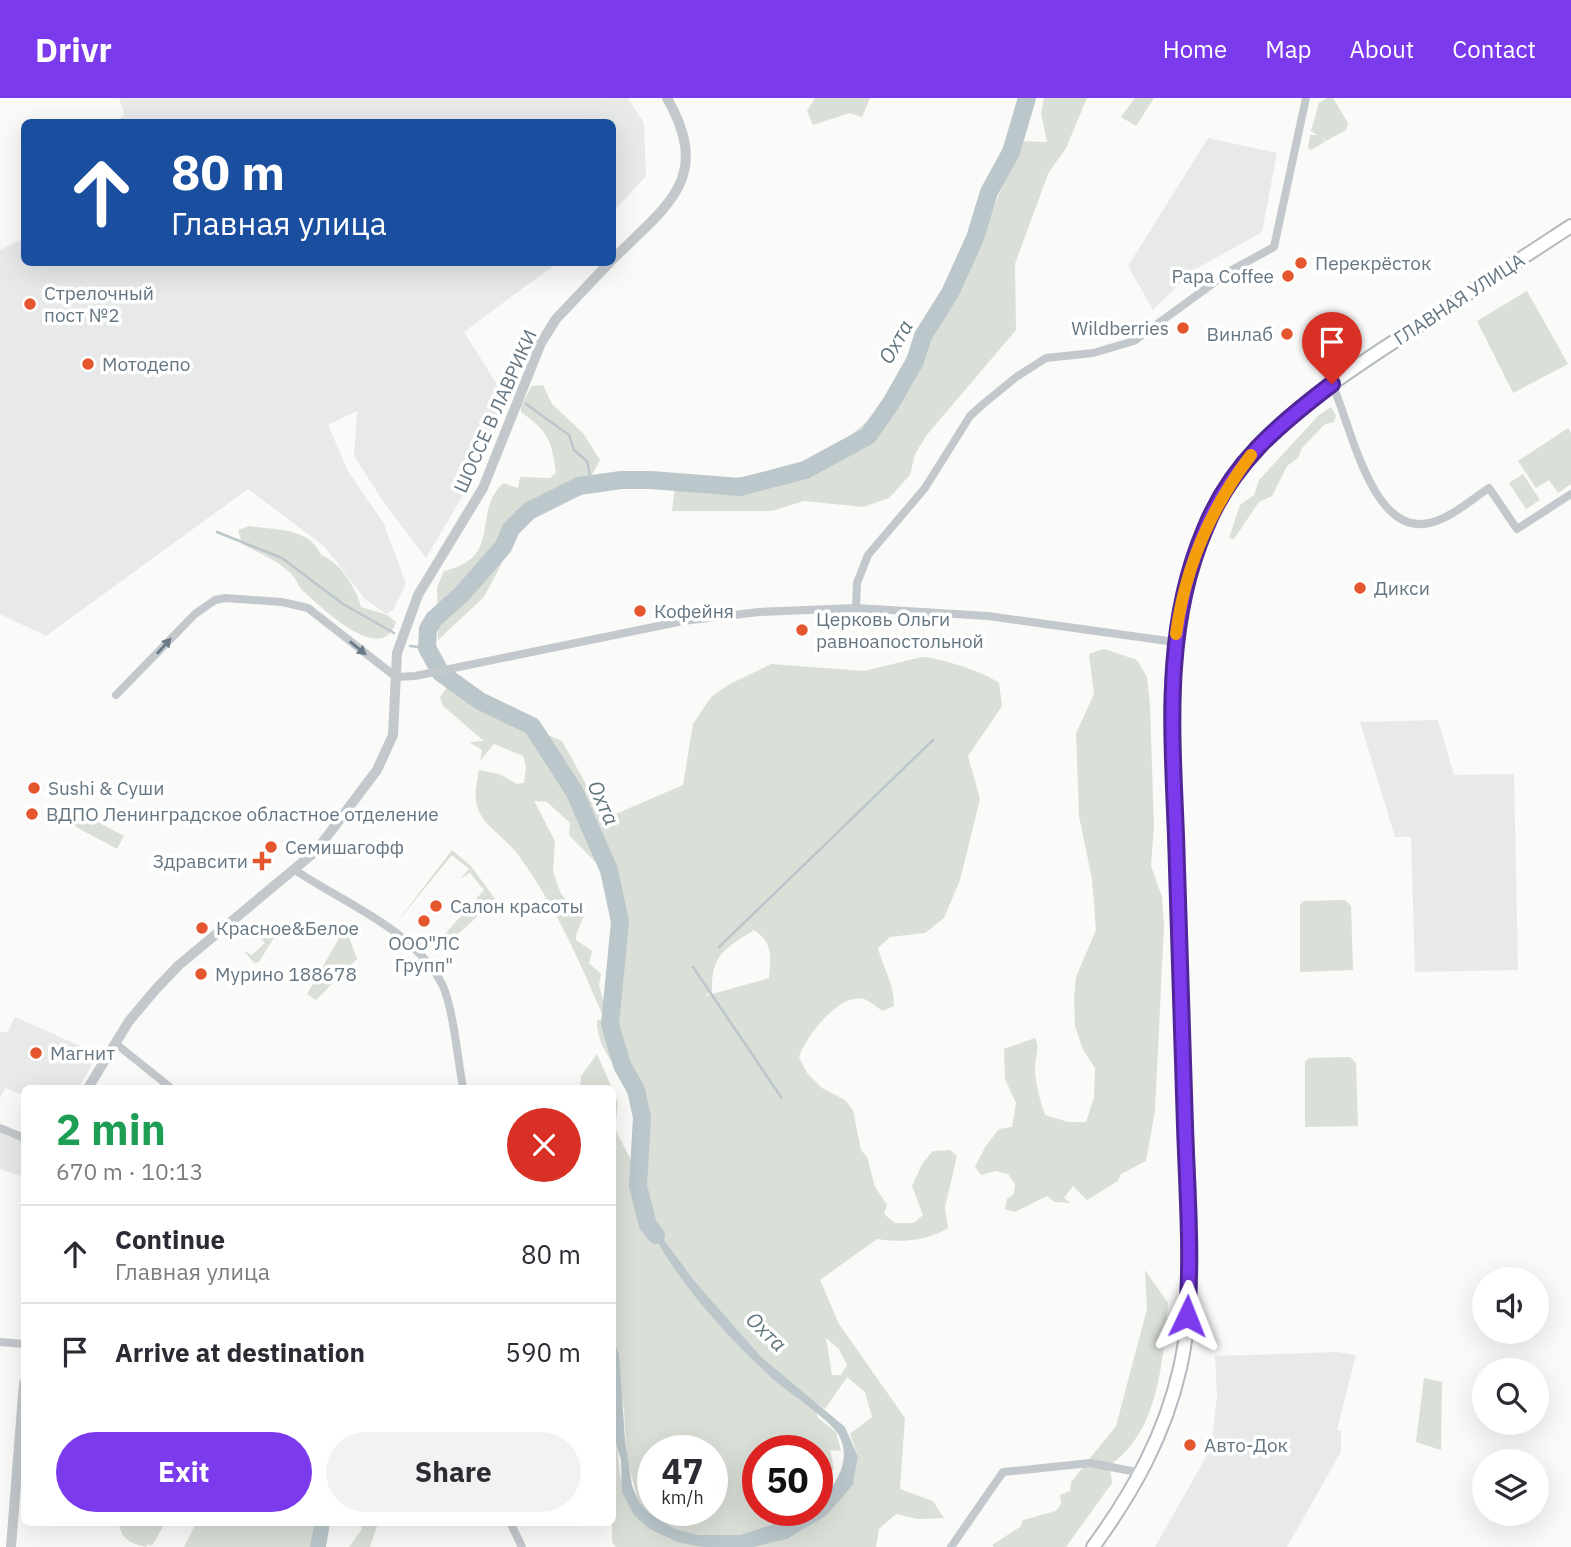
<!DOCTYPE html>
<html lang="en">
<head>
<meta charset="utf-8">
<style>
	:root { --surface:#fff; --page:#f2f2f3; --text:#2b2b33; --muted:#7c7c81; --line:#e1e1e2; --accent:#7c3aed }
	body { margin:0; font-family:"IBM Plex Sans",sans-serif; background:var(--page); color:var(--text); height:100vh; display:flex; flex-direction:column; font-size:26px; white-space:nowrap }
	* { box-sizing:border-box; margin:0 }
	p { font-size:23px; color:var(--muted) }
	.icon { flex:none; width:38px; height:38px; fill:none; stroke:currentColor; stroke-width:2; stroke-linecap:round; stroke-linejoin:round }
	.map { position:relative; flex:1; overflow:hidden }
	.panel { position:absolute; left:21px; top:987px; width:595px; height:441px; display:flex; flex-direction:column; background:var(--surface); border-radius:10px; box-shadow:0 7px 28px #0002 }
	.panel>* { flex:none }
	.banner { position:absolute; left:21px; top:21px; width:595px; height:147px; border-radius:10px; box-shadow:0 7px 28px #0002; background:#1a4fa0; color:#fff; overflow:hidden }
	.buttons { position:absolute; left:1472px; top:1169px; display:grid; gap:14px }
	.buttons a { display:grid; place-items:center; width:77px; height:77px; border-radius:50%; background:var(--surface); box-shadow:0 7px 28px #0002; font-size:35px }
	.speed { position:absolute; left:637px; top:1337px; display:flex; gap:14px; font-size:35px; font-weight:700; text-align:center }
	.speed>* { display:grid; place-content:center; width:91px; height:91px; border-radius:50%; background:var(--surface); box-shadow:0 7px 28px #0002; line-height:1 }
	.speed small { font-size:18px; font-weight:400 }
	.speed .limit { border:10px solid #d22; background:#fff; color:#111 }
	.pin { position:absolute; display:grid; place-items:center; width:60px; height:60px; color:#fff; margin:-72px -30px; border-radius:50% 50% 50% 0; rotate:-45deg; box-shadow:0 0 7px #0007 }
	.pin .icon { rotate:45deg }
	.me { position:absolute; width:77px; margin:-38px; rotate:2deg; stroke-linejoin:round; filter:drop-shadow(0 0 5px #0008) }
	.turn { display:flex; align-items:center; gap:24px; height:147px; padding:0 35px; font-size:32px }
	.turn .icon { width:91px; height:91px; stroke-width:2.5 }
	.turn b { display:block; font-size:49px; line-height:60px }
	.round { display:grid; place-items:center; flex:none; width:74px; height:74px; border-radius:37px; background:var(--page) }
	.headline { display:flex; align-items:center; justify-content:space-between; height:119px; padding:0 35px }
	h1 { font-size:42px; font-weight:700; line-height:52px; color:#1e9e55 }
	.primary-button { display:flex; gap:14px; margin-top:auto; padding:14px 35px }
	.primary-button a { flex:1; height:80px; border-radius:42px; background:var(--accent); color:#fff; font-size:28px; font-weight:700; line-height:80px; text-align:center }
	.primary-button a+a { background:var(--page); color:var(--text) }
	ul { padding:0; list-style:none }
	li { display:flex; align-items:center; gap:21px; height:98px; padding:0 35px; border-top:2px solid var(--line) }
	li div { flex:1 }
	li b { display:block; font-size:26px }
	li em { font-style:normal }
	header { display:flex; align-items:center; gap:42px; box-sizing:border-box; height:98px; padding:0 35px; background:var(--accent); color:#fff }
	header strong { font-size:33px }
	nav { display:flex; gap:38px; margin-inline-start:auto; font-size:24px }
	.map>svg:first-child { display:block }
	.built { fill:#e8e9e9 }
	.green { fill:#dadfd7; fill-rule:evenodd }
	.water { fill:#bbc7cb }
	.lines { fill:none; stroke-linecap:round; stroke-linejoin:round }
	.stream { stroke:#bbc7cb; stroke-width:2.5 }
	.river { stroke:#bbc7cb; stroke-width:18 }
	.secondary-casing { stroke:#b3babf; stroke-width:16 }
	.minor { stroke:#c3c8cc; stroke-width:8 }
	.tertiary { stroke:#c3c8cc; stroke-width:10 }
	.secondary { stroke:#fff; stroke-width:12 }
	.oneway { fill:#6a7a87 }
	.route-casing { stroke:#51269a; stroke-width:18 }
	.route { stroke:#7c3aed; stroke-width:12 }
	.slow { stroke:#f59e0b; stroke-width:12 }
	.poi-dot { fill:#e4572e; stroke:#fff; stroke-width:2.5 }
	.labels { text-anchor:middle; stroke-width:7; stroke-linejoin:round; paint-order:stroke }
	.poi-label { font-size:19px; fill:#657683; stroke:#fff; text-anchor:start }
	.street-label { font-size:19px; fill:#657683; stroke:#fff }
	.water-label { font-size:21px; font-style:italic; fill:#60757c; stroke:#fff }
</style>
</head>
<body>
<header>
<strong>Drivr</strong>
<nav><a>Home</a><a>Map</a><a>About</a><a>Contact</a></nav>
</header>
<div class="map">
<svg width="1571" height="1449" viewBox="0 0 1571 1449">
	<rect width="100%" height="100%" fill="#fafaf8"/>
	<!-- built -->
	<path class="built" d="M119 0H628L644 25 646 78 613 114 612 24H118L124 16Z
		M1208 40 1277 55 1262 134 1194 172 1153 212 1128 168Z
		M24 140V164L557 165 464 234 505 299 472 382 426 460 385 406 354 358 357 313 328 327 348 373 384 426 406 486 393 512 386 516 365 501 324 448 248 391 46 538 0 516V152Z
		M1438 622 1454 677 1514 676 1518 872 1415 874 1411 739H1395L1360 624Z
		M15 919 98 956 79 990H24V998L6 990 0 999V933L7 935Z
		M0 1034 24 1044V1079L0 1071Z
		M1337 1254 1356 1257 1337 1332 1341 1333V1354L1287 1449H1155L1211 1350 1217 1298 1215 1258Z"/>
	<!-- green -->
	<path class="green" d="M815 0H870L862 19 850 15 813 27 807 13Z
		M1044 0H1087L1066 50 1048 76 1015 166 1016 232 926 338 915 356 910 377 889 400 863 409 804 403 772 413H672L675 389C701 385 727 381 754 377 767 375 783 375 795 370 922 318 973 160 1020 43L1047 44 1041 15Z
		M1135 0H1154L1136 28 1121 19Z
		M1327 0H1333L1348 25 1346 32 1326 43 1322 40 1325 44 1311 52 1308 50 1310 37H1317L1311 33 1319 5Z
		M1527 193 1568 266 1513 295 1477 223Z
		M543 287 552 306 583 335 600 362 581 397 527 418 484 499 438 542 437 489 444 473C504 459 471 416 503 385L518 390 520 379 550 380 556 375C552 343 548 333 521 314V307L532 288Z
		M1331 309 1336 317 1334 324 1325 326 1302 350 1298 360 1287 368 1272 398 1259 404 1234 441 1229 440 1240 407 1254 397 1259 382 1319 317Z
		M1568 330 1571 335V386L1558 395 1549 382 1536 390 1518 363Z
		M1523 376 1540 402 1526 411 1509 385Z
		M249 428C273 432 310 429 321 457 339 463 357 491 361 509L387 517 396 524C382 569 322 510 302 492 298 488 297 482 293 478 281 463 258 455 242 446L238 432Z
		M1104 551 1137 562 1147 579 1150 607 1154 729 1151 768 1162 799 1164 827 1155 1013 1146 1063 1121 1076 1118 1083 1087 1102 1073 1088 1064 1100 1071 1105 1054 1104 1047 1098 1015 1114 1005 1111 1007 1101 1014 1096 1015 1086 1008 1076 995 1073 981 1077 975 1069 985 1049 999 1031 1012 1029 1016 1005 1005 981 1004 951 1035 940C1041 951 1034 960 1035 972 1036 988 1040 1002 1045 1017L1068 1024H1086L1094 999 1095 970 1083 952 1075 928 1074 900 1076 879 1096 832 1092 781 1079 718 1076 635 1094 596 1089 556Z
		M922 559C941 560 984 574 999 585L1002 608 968 658 980 701 960 782 944 820 925 835 890 839 878 850C884 873 894 884 894 908L883 913C878 910 870 903 864 901 840 894 806 938 799 959L807 975 822 990 845 1002 853 1012 861 1052 867 1059 875 1089 887 1107 884 1116 895 1125H914L923 1117 912 1088 922 1066 933 1053 950 1052 957 1058 945 1109 948 1130C928 1143 900 1145 877 1141L820 1182 839 1226 905 1320 900 1391 933 1403 944 1420 918 1421 896 1416 879 1431 876 1449H754L787 1441 826 1418 853 1387 858 1359 850 1336 872 1319 865 1294 847 1279 825 1311 815 1304 818 1320 836 1334 841 1353 830 1352 834 1371 817 1386V1353H758V1412H799L789 1421 740 1437 697 1438 675 1431 649 1416 639 1404 627 1362 624 1311 612 1243V991L618 1005 615 1031 633 1066C637 1045 635 998 623 980 610 961 597 946 597 922L604 921C581 865 555 808 519 758 509 744 489 730 482 719 472 703 476 690 479 672L499 676 517 686 524 685 526 669 523 658 494 646 480 663 482 652 469 644 484 643 443 608 440 599 447 589 469 603 562 643 596 704 611 718 683 687 693 626 711 599 728 587 771 566 864 573ZM534 703 547 704 570 725 569 737 603 772 616 825 613 849 620 852C620 875 619 891 605 909L599 887 601 876 589 865 592 853 576 842C576 830 584 824 585 812L573 809 561 796 553 774 555 743ZM754 832C773 845 771 858 769 880L705 898 712 893C711 856 726 850 754 832ZM826 1240 839 1251 847 1267 841 1277H832ZM653 1353H712V1412H653Z
		M69 708 124 738 117 751 61 721Z
		M452 752 471 768 496 802 451 842 445 836 484 792 470 775 460 781 469 771 452 757 393 829Z
		M1345 802 1351 808 1353 872 1300 874V807L1304 803Z
		M274 828 278 833 259 864 254 865 244 853 252 857 265 845 259 839Z
		M342 835 349 839 357 861 316 902 307 896Z
		M597 956 612 990H580L581 978Z
		M1350 959 1356 965 1358 1028 1305 1029V964L1309 960Z
		M1145 1172 1168 1205C1163 1259 1160 1333 1110 1367L1112 1385 1066 1449H994L992 1447 1020 1429 1023 1422 1056 1413 1061 1406 1060 1397 1070 1393 1071 1384 1116 1328 1147 1211Z
		M1424 1280 1442 1284 1441 1352 1416 1344Z
		M613 1292C625 1373 600 1427 702 1449H616L612 1444Z
		M119 1425V1424L165 1425 152 1448 148 1446 146 1449C131 1445 121 1442 119 1425Z
		M196 1425H314L310 1449H184Z
		M361 1425H378L370 1449H349L362 1431Z"/>
	<!-- water -->
	<path class="water" d="M643 1114 696 1185 761 1259 845 1329 858 1359 853 1387 826 1418 787 1441 754 1449H702L677 1444 650 1431 634 1417 622 1394 621 1362 615 1341 613 1243 619 1256 625 1342 632 1388 639 1404 649 1415 675 1431 697 1437H740L817 1412V1407C834 1390 854 1362 838 1336 829 1321 789 1295 773 1281 725 1237 668 1175 643 1114Z
		M314 1425H330L326 1449H310Z"/>
	<g class="lines">
		<!-- stream -->
		<path class="stream" d="M526 306 569 337 574 352 587 363 592 386
			M217 434 282 460 343 506 394 535
			M410 548 427 550
			M719 849 933 642
			M693 869 781 999"/>
		<!-- river -->
		<path class="river" d="M656 1137 648 1127 638 1088 642 1019 636 992 622 967 610 926 620 824 609 772 574 693 532 628 480 603 441 575 427 550 428 531 434 521 461 497 503 449 511 431 529 413 579 388 621 382H651L740 389 805 372 868 338 891 305 915 263 923 238 950 195 975 140 989 94 1011 54 1027 0"/>
		<defs>
			<path id="secondary" d="M1093 1449C1133 1394 1165 1337 1180 1270 1198 1191 1188 1097 1185 1017 1180 881 1176 746 1171 610 1174 532 1184 453 1228 386 1276 316 1354 270 1424 224 1473 192 1522 160 1571 128"/>
		</defs>
		<!-- secondary casing -->
		<use href="#secondary" class="secondary-casing"/>
		<!-- minor -->
		<path class="minor" d="M1332 286C1350 323 1371 439 1429 425 1450 421 1472 401 1489 390L1517 431 1571 396
			M856 510 857 485 868 457 925 390 970 318 982 307 1015 280 1046 260 1093 255 1134 243 1230 173 1274 149 1306 0
			M116 597 195 516 215 502 225 500 282 504 308 510 396 579 415 578 683 523 759 514 856 510 988 518 1175 544
			M295 772C345 806 412 830 442 886 453 908 458 963 463 990
			M115 945 171 990
			M0 1030 24 1040
			M0 1244 24 1246
			M510 1424 522 1449
			M951 1449 1003 1374 1090 1365 1142 1375"/>
		<!-- tertiary -->
		<path class="tertiary" d="M612 162C667 107 713 81 667 0
			M88 990 129 923 156 891 179 867 316 753 377 672 393 637 397 555 418 497 483 390 541 245 556 221 610 164
			M11 1449 24 1285"/>
		<!-- secondary -->
		<use href="#secondary" class="secondary"/>
	</g>
	<!-- one-way arrows -->
	<defs><path id="oneway-solid" d="M-6-.8H1V-3.2L6.5 0L1 3.2V.8H-6Z" transform="scale(1.75)"/></defs>
	<g class="oneway">
		<use href="#oneway-solid" transform="translate(164 548) rotate(-48)"/>
		<use href="#oneway-solid" transform="translate(358 550) rotate(39)"/>
	</g>
	<g class="lines">
		<defs>
			<path id="route" d="M1187 1218C1192 1155 1187 1091 1185 1028 1182 931 1179 835 1176 738 1172 634 1163 529 1205 431 1231 366 1278 327 1332 286"/>
		</defs>
		<!-- route casing -->
		<use href="#route" class="route-casing"/>
		<!-- route -->
		<use href="#route" class="route"/>
		<!-- slow -->
		<path class="slow" d="M1176 536C1185 469 1210 411 1251 357"/>
	</g>
	<!-- markers -->
	<g class="poi-dot">
		<circle cx="1301" cy="165" r="7"/>
		<circle cx="1288" cy="178" r="7"/>
		<circle cx="30" cy="206" r="7"/>
		<circle cx="1183" cy="230" r="7"/>
		<circle cx="1287" cy="236" r="7"/>
		<circle cx="88" cy="266" r="7"/>
		<circle cx="1360" cy="490" r="7"/>
		<circle cx="640" cy="513" r="7"/>
		<circle cx="802" cy="532" r="7"/>
		<circle cx="34" cy="690" r="7"/>
		<circle cx="32" cy="716" r="7"/>
		<circle cx="271" cy="749" r="7"/>
		<path d="M258.5 752.5h7v7h7v7h-7v7h-7v-7h-7v-7h7z"/>
		<circle cx="436" cy="808" r="7"/>
		<circle cx="424" cy="823" r="7"/>
		<circle cx="202" cy="830" r="7"/>
		<circle cx="201" cy="876" r="7"/>
		<circle cx="36" cy="955" r="7"/>
		<circle cx="1190" cy="1347" r="7"/>
	</g>
	<g class="labels">
		<!-- poi labels -->
		<g class="poi-label">
			<text x="1315" y="172">Перекрёсток</text>
			<text x="1274" y="185" text-anchor="end">Papa Coffee</text>
			<text x="44" y="202">Стрелочный<tspan x="44" dy="22">пост №2</tspan></text>
			<text x="1169" y="237" text-anchor="end">Wildberries</text>
			<text x="1273" y="243" text-anchor="end">Винлаб</text>
			<text x="102" y="273">Мотодепо</text>
			<text x="1374" y="497">Дикси</text>
			<text x="654" y="520">Кофейня</text>
			<text x="816" y="528">Церковь Ольги<tspan x="816" dy="22">равноапостольной</tspan></text>
			<text x="48" y="697">Sushi &amp; Суши</text>
			<text x="46" y="723">ВДПО Ленинградское областное отделение</text>
			<text x="285" y="756">Семишагофф</text>
			<text x="248" y="770" text-anchor="end">Здравсити</text>
			<text x="450" y="815">Салон красоты</text>
			<text x="216" y="837">Красное&amp;Белое</text>
			<text x="424" y="852" text-anchor="middle">ООО"ЛС<tspan x="424" dy="22">Групп"</tspan></text>
			<text x="215" y="883">Мурино 188678</text>
			<text x="50" y="962">Магнит</text>
			<text x="1204" y="1354">Авто-Док</text>
		</g>
		<!-- street labels -->
		<g class="street-label">
			<text transform="translate(1459 201) rotate(-33)" y="7">ГЛАВНАЯ УЛИЦА</text>
			<text transform="translate(495 313) rotate(-66)" y="7">ШОССЕ В ЛАВРИКИ</text>
		</g>
		<!-- water labels -->
		<g class="water-label">
			<text transform="translate(896 244) rotate(-60)" y="7">Охта</text>
			<text transform="translate(603 705) rotate(65)" y="7">Охта</text>
			<text transform="translate(766 1234) rotate(44)" y="7">Охта</text>
		</g>
	</g>
</svg>
<div class="buttons">
<a><svg class="icon" aria-label="sound" viewBox="0 0 24 24"><path d="M4 9h4l5-4v14l-5-4H4zM17 9q2 3 0 6"/></svg></a>
<a><svg class="icon" aria-label="search" viewBox="0 0 24 24"><circle cx="10" cy="10" r="6"/><path d="M15 15l6 6"/></svg></a>
<a><svg class="icon" aria-label="layers" viewBox="0 0 24 24"><path d="M12 4l9 5-9 5-9-5zM3 14l9 5 9-5"/></svg></a>
</div>
<div class="speed"><div>47<small>km/h</small></div><div class="limit">50</div></div>
<div class="pin" style="left:1332px;top:286px;background:#d93025"><svg class="icon" aria-label="arrive" viewBox="0 0 24 24"><path d="M6 21V4h12l-3 4 3 4H6"/></svg></div>
<svg class="me" style="left:1187px;top:1218px" viewBox="-20 -20 40 40"><path d="M0-17L14 15 0 8-14 15z" fill="#7c3aed" stroke="#fff" stroke-width="4"/></svg>
<div class="banner">
<div class="turn"><svg class="icon" aria-label="ahead" viewBox="0 0 24 24"><path d="M12 20V5M6 11l6-6 6 6"/></svg><div><b>80 m</b>Главная улица</div></div>
</div>
<section class="panel">
<div class="headline"><div><h1>2 min</h1><p>670 m · 10:13</p></div><a class="round" style="background:#d93025;color:#fff"><svg class="icon" aria-label="close" viewBox="0 0 24 24"><path d="M6 6l12 12M18 6L6 18"/></svg></a></div>
<ul>
<li><svg class="icon" aria-label="ahead" viewBox="0 0 24 24"><path d="M12 20V5M6 11l6-6 6 6"/></svg><div><b>Continue</b><p>Главная улица</p></div><em>80 m</em></li>
<li><svg class="icon" aria-label="arrive" viewBox="0 0 24 24"><path d="M6 21V4h12l-3 4 3 4H6"/></svg><div><b>Arrive at destination</b></div><em>590 m</em></li>
</ul>
<div class="primary-button"><a>Exit</a><a>Share</a></div>
</section>
</div>
</body>
</html>
